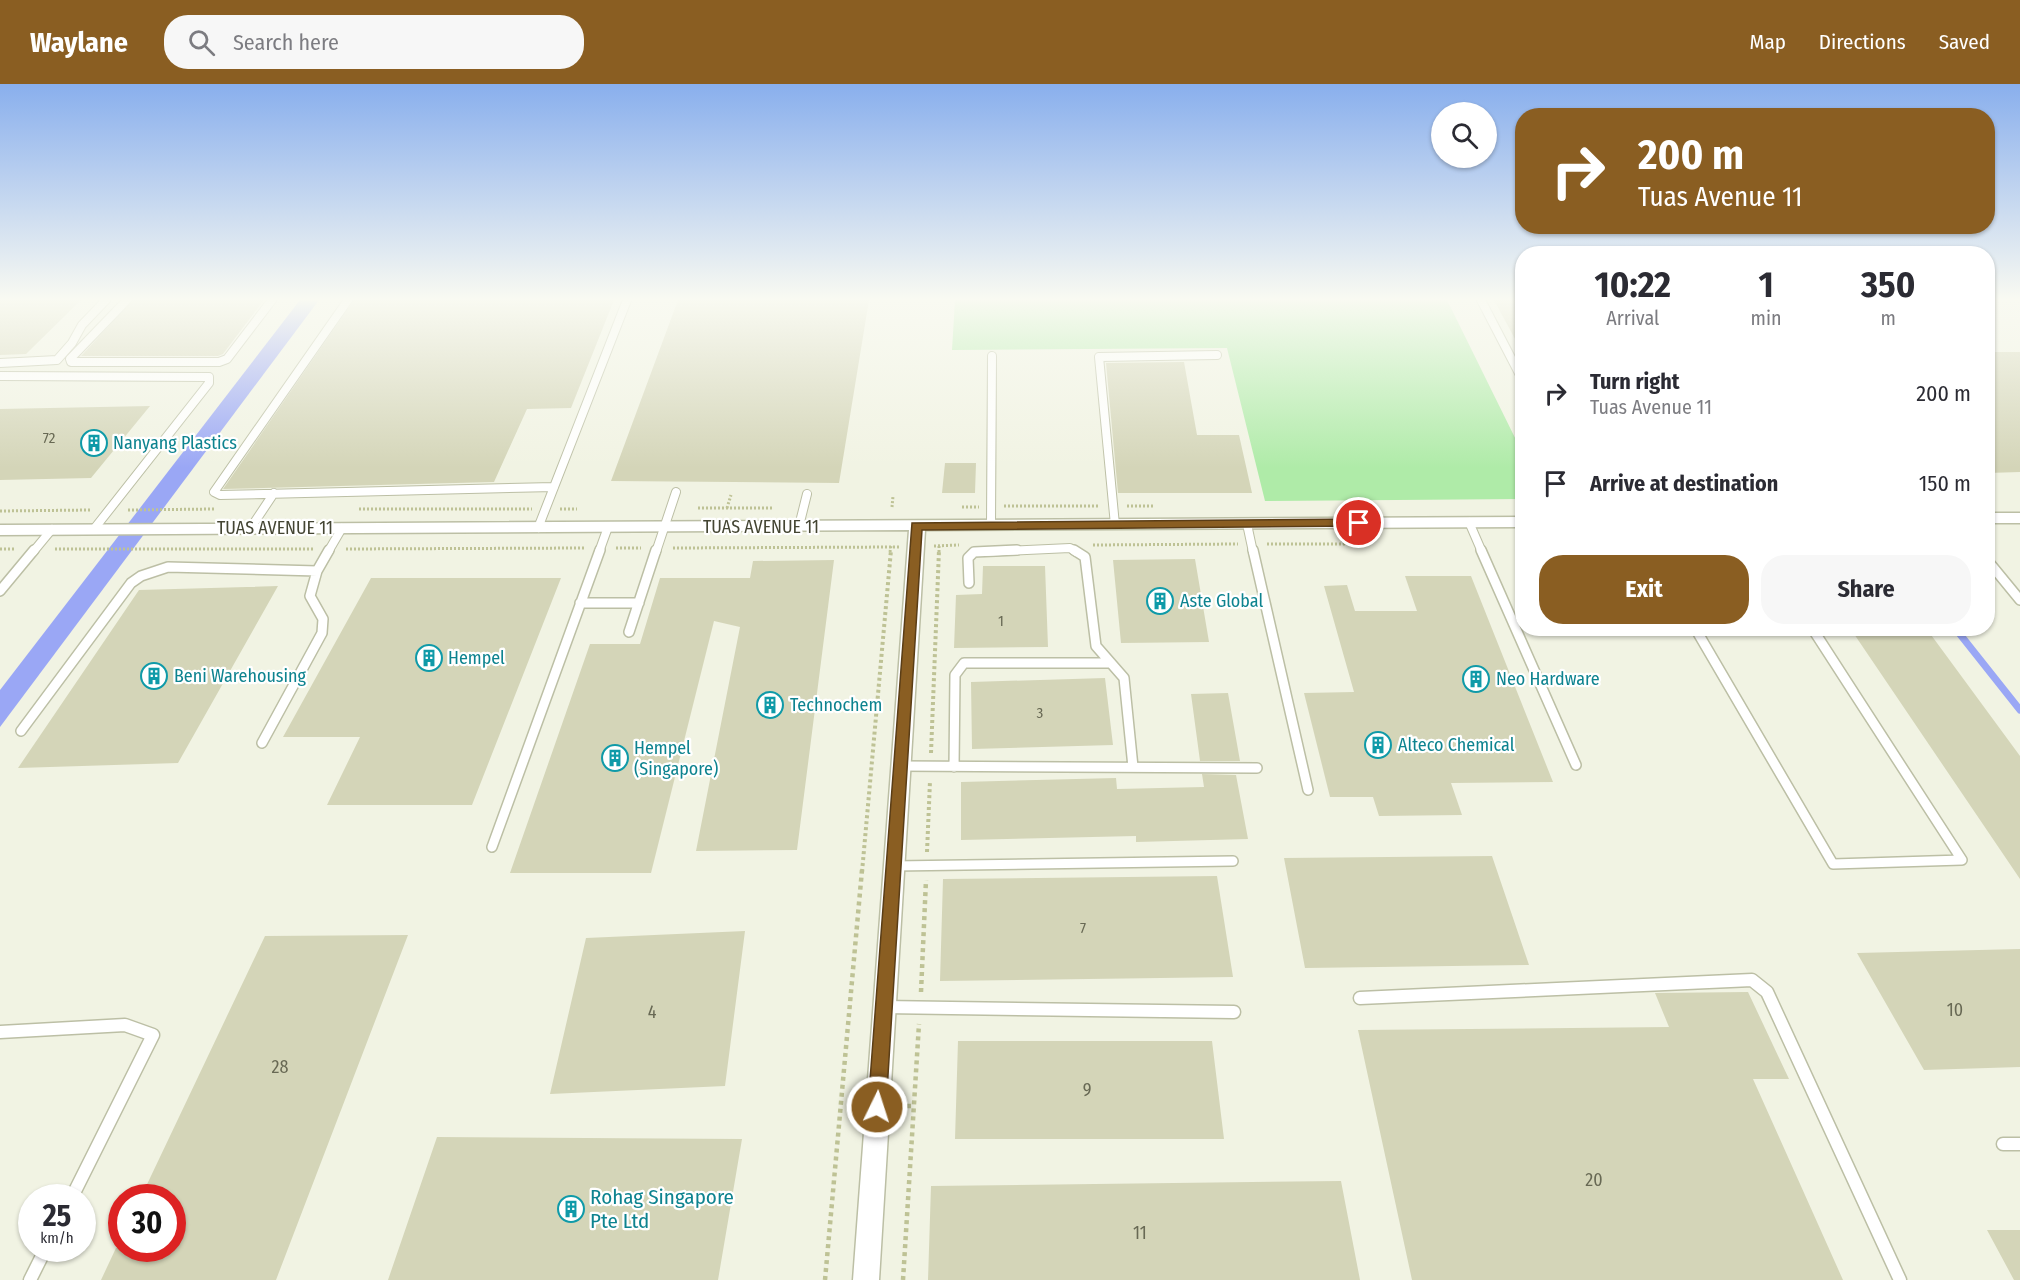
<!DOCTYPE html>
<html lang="en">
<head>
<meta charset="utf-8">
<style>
	:root { --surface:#fff; --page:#f7f7f7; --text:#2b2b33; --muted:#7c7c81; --accent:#8a5e22 }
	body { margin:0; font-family:"Fira Sans Condensed",sans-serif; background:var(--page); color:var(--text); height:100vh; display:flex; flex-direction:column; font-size:22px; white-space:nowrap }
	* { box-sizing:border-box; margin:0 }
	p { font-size:20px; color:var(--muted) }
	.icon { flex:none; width:33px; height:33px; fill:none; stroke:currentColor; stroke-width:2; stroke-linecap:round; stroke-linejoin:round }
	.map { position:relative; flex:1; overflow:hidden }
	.panel { position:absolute; left:1515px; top:162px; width:480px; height:390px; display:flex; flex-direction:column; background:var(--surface); border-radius:24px; box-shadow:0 2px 4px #0004 }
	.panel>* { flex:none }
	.guide { position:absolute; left:1515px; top:24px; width:480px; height:126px; border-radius:24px; box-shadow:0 2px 4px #0004; background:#8a5e22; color:#fff; overflow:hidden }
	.controls { position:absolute; left:1431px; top:18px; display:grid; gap:12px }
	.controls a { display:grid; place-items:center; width:66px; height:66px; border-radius:50%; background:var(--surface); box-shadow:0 2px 4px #0004; font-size:30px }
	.speed { position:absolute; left:18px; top:1100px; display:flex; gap:12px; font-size:30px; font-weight:700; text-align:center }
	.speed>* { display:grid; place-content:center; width:78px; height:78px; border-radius:50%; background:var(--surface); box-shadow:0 2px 4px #0004; line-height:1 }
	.speed small { font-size:15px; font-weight:400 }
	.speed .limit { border:9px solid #d22; background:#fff; color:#111 }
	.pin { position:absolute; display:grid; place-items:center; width:51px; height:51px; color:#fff; margin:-26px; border:3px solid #fff; border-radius:50%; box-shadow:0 2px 6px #0007 }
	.me { position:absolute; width:66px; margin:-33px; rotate:4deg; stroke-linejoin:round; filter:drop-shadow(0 0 4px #0008) }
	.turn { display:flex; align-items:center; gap:21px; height:126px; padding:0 24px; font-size:27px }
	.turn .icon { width:78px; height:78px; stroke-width:2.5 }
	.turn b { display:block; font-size:42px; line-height:51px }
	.eta { display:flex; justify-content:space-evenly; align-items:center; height:102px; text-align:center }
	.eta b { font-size:36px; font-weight:700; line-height:42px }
	.cta { display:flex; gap:12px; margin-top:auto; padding:12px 24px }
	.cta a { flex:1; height:69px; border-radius:24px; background:var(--accent); color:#fff; font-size:24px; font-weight:700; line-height:69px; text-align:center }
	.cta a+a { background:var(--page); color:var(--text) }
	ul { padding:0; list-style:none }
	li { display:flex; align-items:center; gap:18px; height:90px; padding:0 24px }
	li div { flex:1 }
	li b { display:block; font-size:22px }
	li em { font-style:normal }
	header { display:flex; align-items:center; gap:36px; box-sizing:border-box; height:84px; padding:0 30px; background:var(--accent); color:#fff }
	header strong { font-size:28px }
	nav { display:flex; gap:33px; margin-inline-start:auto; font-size:21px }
	.search { width:420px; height:54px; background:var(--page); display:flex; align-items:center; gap:15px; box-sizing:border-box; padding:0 21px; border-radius:24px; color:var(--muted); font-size:22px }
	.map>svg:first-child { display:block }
	.green { fill:#afeba8 }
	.water { fill:#9aa7f5 }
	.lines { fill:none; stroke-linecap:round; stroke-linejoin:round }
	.stream { stroke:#9aa7f5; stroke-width:7 }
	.building { fill:#d4d5b8 }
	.lane-far2-casing { stroke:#bcbfa5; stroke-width:10 }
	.lane-far1-casing { stroke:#bcbfa5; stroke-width:12 }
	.lane-casing { stroke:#bcbfa5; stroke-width:15 }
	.street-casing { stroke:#bcbfa5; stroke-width:3 }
	.path-far2 { stroke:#bec295; stroke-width:3; stroke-dasharray:2 2; stroke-linecap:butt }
	.path-far1 { stroke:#bec295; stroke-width:4; stroke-dasharray:3 3; stroke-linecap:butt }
	.path { stroke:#bec295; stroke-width:4.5; stroke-dasharray:4 4; stroke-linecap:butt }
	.lane-far2 { stroke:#fff; stroke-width:8 }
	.lane-far1 { stroke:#fff; stroke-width:9 }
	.lane { stroke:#fff; stroke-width:12 }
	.street { fill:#fff; fill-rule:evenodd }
	.route { fill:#8a5e22; stroke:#5a3d16; stroke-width:1.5 }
	.labels { text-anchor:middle; stroke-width:4.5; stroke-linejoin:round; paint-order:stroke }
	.number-label { font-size:15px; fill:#686954 }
	.culture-label { font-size:18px; fill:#0d838f; stroke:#fff; text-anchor:start }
	.street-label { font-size:18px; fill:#444533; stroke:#fff }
	.near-number-label { font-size:18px; fill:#686954 }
	.near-culture-label { font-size:21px; fill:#0d838f; stroke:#fff; text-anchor:start }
</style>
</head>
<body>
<header>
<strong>Waylane</strong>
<div class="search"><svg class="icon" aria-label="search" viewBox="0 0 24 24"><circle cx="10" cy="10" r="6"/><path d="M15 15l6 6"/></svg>Search here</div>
<nav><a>Map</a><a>Directions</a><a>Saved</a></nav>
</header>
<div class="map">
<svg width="2020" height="1196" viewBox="0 0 2020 1196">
	<rect width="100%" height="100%" fill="#f1f3e3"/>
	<!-- green -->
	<path class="green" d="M955 216H1447L1522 368V415L1265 417 1227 264 952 266Z"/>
	<!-- water -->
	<path class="water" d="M300 216H319L0 643V606Z"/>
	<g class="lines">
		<!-- stream -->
		<path class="stream" d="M1955 544 2020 626"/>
	</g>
	<!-- building -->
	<path class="building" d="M0 216H81L26 270 0 271Z
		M133 216H264L223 270 218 272H81Z
		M354 216H614L571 324 527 325 494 398 223 405Z
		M678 216H869L839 399 611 397Z
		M1494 216H1522V268Z
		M1988 268H2020V388L1988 389Z
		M1184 278 1197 351H1239L1252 409H1118L1106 279Z
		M150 322 91 394 0 396V325Z
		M945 379H976L975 409H942Z
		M1195 475 1209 558 1121 559 1113 476Z
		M834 476 797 766 696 767 740 543 714 537 651 789H510L590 560H640L660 494H750L753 477Z
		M983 482H1045L1048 563 954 564 956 511 982 510Z
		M1405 492H1471L1553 698 1451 699 1462 731 1379 732 1373 713H1330L1304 609 1354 608 1324 502 1347 501 1355 527H1417Z
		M371 494H561L472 721H327L360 653H283Z
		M278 502 178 679 18 684 139 506Z
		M1850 544H1926L2020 672V795Z
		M1105 594 1113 661 972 665 971 598Z
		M1228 609 1240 677H1200L1191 610Z
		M1202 690 1236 691 1248 755 1136 758V752L961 756V698L1116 694 1117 705 1204 703Z
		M1492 772 1529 881 1305 884 1284 774Z
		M1217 792 1233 893 940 897 943 795Z
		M745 847 725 1002 550 1010 586 854Z
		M408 851 276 1196H101L116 1164H172V1113H141L265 852Z
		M2020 865V983L1924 986 1857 869Z
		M1748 908 1789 995H1753L1843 1196H1412L1358 946 1669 943 1655 909Z
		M958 957H1212L1224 1055H955Z
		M437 1053 742 1055 718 1196H388Z
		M1341 1097 1360 1196H928L931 1102Z
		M1987 1146H2020V1196H2014Z"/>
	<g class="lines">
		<defs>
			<path id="lane-far2" d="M127 216 70 275 71 278H219L227 275 272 216
				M348 216 214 408 220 411 554 403
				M1481 216 1522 295
				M0 279 57 276 72 259 82 241 106 216
				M0 292 209 293V299L94 445
				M1469 438 1482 468
				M1247 440 1253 468
				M991 441 992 272
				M1115 441 1099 273 1217 271
				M799 442 807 410
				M538 444 627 216
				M250 445 274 409
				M33 468 52 445
				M328 468 342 444
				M599 468 608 443
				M656 468 676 408
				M981 468 1070 464 1076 468"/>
			<path id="lane-far1" d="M1074 466 1085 473 1096 562 1124 594 1133 683
				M1253 466 1308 706
				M1481 466 1576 681
				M1988 477 2020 516
				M969 499 968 474 974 468 1017 466
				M0 507 34 466
				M580 519H639
				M1695 544 1833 780 1962 776 1812 544
				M629 548 656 466
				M21 647 131 499 141 492 168 483 317 487
				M262 659 322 549 323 535 310 512 317 487 329 466
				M901 682 1257 684
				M954 683 955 591 964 579H1111
				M492 763 600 466
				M894 782 1233 777"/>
			<path id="lane" d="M1360 914 1752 896 1767 908 1900 1196
				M884 923 1234 928
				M0 948 125 941 153 951 72 1113
				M2003 1060H2020
				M30 1196 46 1164"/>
			<path id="street" d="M1988 429H2020V439H1988Z
				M1522 433V443L925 446 879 1196H853L909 446 0 451V441Z"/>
		</defs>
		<!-- lane-far2 casing -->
		<use href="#lane-far2" class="lane-far2-casing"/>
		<!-- lane-far1 casing -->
		<use href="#lane-far1" class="lane-far1-casing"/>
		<!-- lane casing -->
		<use href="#lane" class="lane-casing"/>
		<!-- street casing -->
		<use href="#street" class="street-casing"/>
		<!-- path-far2 -->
		<path class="path-far2" d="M1004 422H1099
			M1127 422H1153
			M892 423 893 412
			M962 423H979
			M698 424H772
			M727 424 731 411
			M359 425H532
			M560 425H577
			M128 426 214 425
			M0 427 91 426
			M1267 460H1344L1341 452
			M1093 461 1238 460
			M934 462 959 461
			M616 464H641
			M673 464 899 463
			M0 465H14
			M55 465H314
			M346 465 584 464
			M890 468 891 462
			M939 468V460"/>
		<!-- path-far1 -->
		<path class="path-far1" d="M931 669 939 466
			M927 768 930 697
			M862 788 891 466"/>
		<!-- path -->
		<path class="path" d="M921 908 926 796
			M899 1022H915
			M825 1196 862 786
			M903 1196 919 940"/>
		<!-- lane-far2 -->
		<use href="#lane-far2" class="lane-far2"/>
		<!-- lane-far1 -->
		<use href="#lane-far1" class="lane-far1"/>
		<!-- lane -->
		<use href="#lane" class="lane"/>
		<!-- street -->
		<use href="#street" class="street"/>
	</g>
	<!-- sky -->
	<linearGradient id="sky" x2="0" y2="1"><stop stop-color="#89afed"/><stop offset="0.56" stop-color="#f9faf2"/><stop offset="1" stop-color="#f9faf2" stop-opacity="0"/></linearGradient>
	<rect width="2020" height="384" fill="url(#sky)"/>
	<!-- route -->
	<path class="route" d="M1359 435 1365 439 1363 442 922 446 886 1023 884 1029 877 1032 871 1029 868 1023 912 439Z"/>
	<!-- icons -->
	<defs>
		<symbol id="building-ring" viewBox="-11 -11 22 22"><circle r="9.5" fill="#fff" stroke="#0f9aa8" stroke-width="1.5"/><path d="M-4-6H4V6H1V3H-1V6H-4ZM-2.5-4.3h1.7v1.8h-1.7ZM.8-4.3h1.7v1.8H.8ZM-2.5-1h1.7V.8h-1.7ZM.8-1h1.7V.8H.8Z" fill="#0f9aa8"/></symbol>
	</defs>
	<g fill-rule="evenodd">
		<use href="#building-ring" x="79" y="344" width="30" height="30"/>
		<use href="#building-ring" x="1145" y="502" width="30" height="30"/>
		<use href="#building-ring" x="414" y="559" width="30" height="30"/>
		<use href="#building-ring" x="139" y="577" width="30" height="30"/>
		<use href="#building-ring" x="1461" y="580" width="30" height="30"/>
		<use href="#building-ring" x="755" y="606" width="30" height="30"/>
		<use href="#building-ring" x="1363" y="646" width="30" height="30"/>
		<use href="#building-ring" x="600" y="659" width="30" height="30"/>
		<use href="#building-ring" x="556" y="1110" width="30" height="30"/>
	</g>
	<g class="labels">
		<!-- number labels -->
		<g class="number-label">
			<text x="49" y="359">72</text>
			<text x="1001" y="542">1</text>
			<text x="1040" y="634">3</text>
			<text x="1083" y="849">7</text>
		</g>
		<!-- culture labels -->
		<g class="culture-label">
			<text x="113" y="365">Nanyang Plastics</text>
			<text x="1180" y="523">Aste Global</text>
			<text x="448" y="580">Hempel</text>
			<text x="174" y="598">Beni Warehousing</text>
			<text x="1496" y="601">Neo Hardware</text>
			<text x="790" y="627">Technochem</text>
			<text x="1398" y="667">Alteco Chemical</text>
			<text x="634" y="670">Hempel<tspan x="634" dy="21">(Singapore)</tspan></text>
		</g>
		<!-- street labels -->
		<g class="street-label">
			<text x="761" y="449">TUAS AVENUE 11</text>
			<text x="275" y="450">TUAS AVENUE 11</text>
		</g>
		<!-- near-number labels -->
		<g class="near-number-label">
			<text x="1955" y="932">10</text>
			<text x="652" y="934">4</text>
			<text x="280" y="989">28</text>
			<text x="1087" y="1012">9</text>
			<text x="1594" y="1102">20</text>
			<text x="1140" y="1155">11</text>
		</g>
		<!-- near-culture labels -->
		<g class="near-culture-label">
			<text x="590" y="1120">Rohag Singapore<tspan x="590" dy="24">Pte Ltd</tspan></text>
		</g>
	</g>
</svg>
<div class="controls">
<a><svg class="icon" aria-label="search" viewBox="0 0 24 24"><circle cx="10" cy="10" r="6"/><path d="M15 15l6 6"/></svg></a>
</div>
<div class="speed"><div>25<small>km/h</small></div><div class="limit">30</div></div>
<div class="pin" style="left:1359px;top:439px;background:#d93025"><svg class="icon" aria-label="arrive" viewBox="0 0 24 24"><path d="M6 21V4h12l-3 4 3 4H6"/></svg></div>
<svg class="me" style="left:877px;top:1023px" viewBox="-20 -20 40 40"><circle r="17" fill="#8a5e22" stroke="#fff" stroke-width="3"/><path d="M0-11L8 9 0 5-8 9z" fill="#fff"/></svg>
<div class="guide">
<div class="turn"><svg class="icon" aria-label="right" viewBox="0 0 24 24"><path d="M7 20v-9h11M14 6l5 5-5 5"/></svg><div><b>200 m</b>Tuas Avenue 11</div></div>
</div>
<section class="panel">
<div class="eta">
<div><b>10:22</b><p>Arrival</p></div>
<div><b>1</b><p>min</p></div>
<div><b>350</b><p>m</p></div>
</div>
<ul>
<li><svg class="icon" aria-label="right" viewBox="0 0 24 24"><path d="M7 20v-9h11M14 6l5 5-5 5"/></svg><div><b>Turn right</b><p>Tuas Avenue 11</p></div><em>200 m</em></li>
<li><svg class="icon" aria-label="arrive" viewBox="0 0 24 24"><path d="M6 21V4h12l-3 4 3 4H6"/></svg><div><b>Arrive at destination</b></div><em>150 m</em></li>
</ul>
<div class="cta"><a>Exit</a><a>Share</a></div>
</section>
</div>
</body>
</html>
